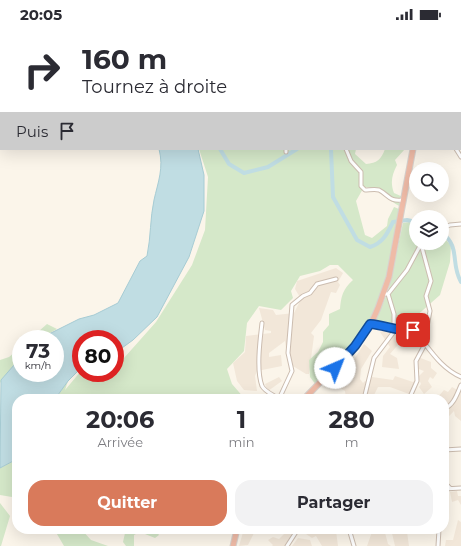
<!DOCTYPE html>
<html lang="fr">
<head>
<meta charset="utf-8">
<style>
	:root { --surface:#fff; --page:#f2f2f3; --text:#2b2b33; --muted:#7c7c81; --accent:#d97a5b }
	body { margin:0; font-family:Montserrat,sans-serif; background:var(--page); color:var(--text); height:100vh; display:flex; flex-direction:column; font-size:15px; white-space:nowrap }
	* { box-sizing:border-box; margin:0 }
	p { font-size:13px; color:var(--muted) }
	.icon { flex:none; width:22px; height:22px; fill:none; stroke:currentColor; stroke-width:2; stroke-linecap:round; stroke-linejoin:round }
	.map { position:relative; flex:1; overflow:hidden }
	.drawer { position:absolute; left:12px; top:366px; width:437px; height:140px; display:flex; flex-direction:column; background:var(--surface); border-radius:16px; box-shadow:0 4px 16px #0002 }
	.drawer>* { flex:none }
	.hud { position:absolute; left:0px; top:0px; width:461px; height:122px; box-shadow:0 4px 16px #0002; background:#fff; color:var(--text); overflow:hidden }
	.controls { position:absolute; left:409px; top:134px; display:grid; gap:8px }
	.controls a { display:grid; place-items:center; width:40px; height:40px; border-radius:50%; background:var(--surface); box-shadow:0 4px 16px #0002; font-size:20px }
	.speed { position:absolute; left:12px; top:302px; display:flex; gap:8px; font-size:20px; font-weight:700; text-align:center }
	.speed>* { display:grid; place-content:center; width:52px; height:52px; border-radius:50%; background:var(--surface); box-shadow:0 4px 16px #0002; line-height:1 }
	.speed small { font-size:10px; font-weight:400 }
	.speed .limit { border:6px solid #d22; background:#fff; color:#111 }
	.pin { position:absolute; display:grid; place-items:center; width:34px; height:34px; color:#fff; margin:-17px; border-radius:8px; box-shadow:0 2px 6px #0006 }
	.me { position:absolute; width:44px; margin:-22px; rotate:44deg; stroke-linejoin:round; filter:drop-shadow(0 0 3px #0008) }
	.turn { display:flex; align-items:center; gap:14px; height:84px; padding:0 16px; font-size:18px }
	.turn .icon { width:52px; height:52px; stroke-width:2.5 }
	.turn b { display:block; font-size:28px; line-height:34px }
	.then { display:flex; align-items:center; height:38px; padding:0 16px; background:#0003; gap:8px; font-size:15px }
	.eta { display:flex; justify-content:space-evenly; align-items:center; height:68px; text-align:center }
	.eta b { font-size:24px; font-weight:700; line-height:28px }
	.primary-button { display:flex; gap:8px; margin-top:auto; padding:8px 16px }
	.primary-button a { flex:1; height:46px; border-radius:16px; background:var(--accent); color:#fff; font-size:16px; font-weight:700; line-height:46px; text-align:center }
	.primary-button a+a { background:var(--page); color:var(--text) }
	.status { display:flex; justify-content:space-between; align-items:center; height:28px; padding:0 20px; background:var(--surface); direction:ltr }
	.status svg { height:11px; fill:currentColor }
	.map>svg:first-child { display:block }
	.residential { fill:#f2e7d9 }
	.green { fill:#d5e8c9 }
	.water { fill:#c0dde3; stroke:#a7ccd4 }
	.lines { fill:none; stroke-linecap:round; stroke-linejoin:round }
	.river { stroke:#c0dde3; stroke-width:4 }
	.minor-casing { stroke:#ccbdb0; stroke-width:5 }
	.highway-casing { stroke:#d8d2ce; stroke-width:7 }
	.minor { stroke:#fff; stroke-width:3 }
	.highway { stroke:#efbba7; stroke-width:5 }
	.route-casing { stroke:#114b97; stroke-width:10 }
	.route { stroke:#1a73e8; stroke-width:7 }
</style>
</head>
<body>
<div class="status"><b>20:05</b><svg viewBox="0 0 49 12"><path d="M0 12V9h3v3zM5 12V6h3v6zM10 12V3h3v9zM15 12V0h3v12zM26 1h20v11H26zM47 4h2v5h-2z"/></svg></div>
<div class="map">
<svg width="461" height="518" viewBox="0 0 461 518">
	<rect width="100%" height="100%" fill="#fbf5ea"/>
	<!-- residential -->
	<path class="residential" d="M336 240 343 245 338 254 340 257 336 265 331 264 321 292 311 305 314 308 309 346H306L288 335 285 313 269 325V329L281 327 282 338 257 343 255 348 257 363 244 362 237 353 233 335 245 324 246 308 271 305V303L265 302 259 280 273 282 276 287 294 285 301 271 295 261 297 253Z
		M392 299 403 311 390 326 397 330 399 341 382 339 383 328 390 319 380 304Z
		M364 316 372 323 361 341 360 351 363 355 365 353 369 356 372 349 393 352 395 348 413 354 424 343 416 340 418 329 431 334V340L437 345 433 351 430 349 428 353 432 359 424 366 419 359 421 356 419 351 409 366 390 359H378L372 371 362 369 361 371H346L345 363 340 360 337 347 351 336Z
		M279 349 282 353 268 363 265 356Z
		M452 359 461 364V393L455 388 454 383 444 393V371L437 370 444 362 448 364Z
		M457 463 458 468H461V477L458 472 452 474 450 464Z
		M458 492 461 494V518H445L446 512H453Z
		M244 501H256L248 517 239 518Z
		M284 501H295L285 518H272L273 517 268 512 273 509 279 511 286 504Z
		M307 501H346L336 503 338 518H322L316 508 312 510 306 506Z
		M373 501H384L388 516 391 518H367Z
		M391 501H413L412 505 407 504 409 518H395Z
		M298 510 310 512 312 518H292Z"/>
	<!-- green -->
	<path class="green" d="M199 121H356L355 126 366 136C377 135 381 132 385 121H405L395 132 397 137C392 147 390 154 394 165L403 169 401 179C384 170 384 161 364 159L356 173 365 207 372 210 387 198 388 191 394 179 399 181 400 191C393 224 388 259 373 289 359 314 335 336 316 357L310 349 309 332 318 324 323 314V304L329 297V286L340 281C341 268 343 261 353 252L338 237H330L320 243 300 248 291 263 293 270 281 282 259 278 247 295 244 323 227 341 232 356 245 371H55L68 353 65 362 81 343V345H115V330H124L156 294 192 237 205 202 208 149Z
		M409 194 416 196V215H442V208L451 217 450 234 440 267 414 290 397 293 388 299 374 295 388 264 403 195Z
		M47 296 57 301 39 311H30Z
		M21 319V329L0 355V332L9 329Z
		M17 431V474L12 469 0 467V440Z
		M0 475 10 488 1 518H0Z
		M54 501H81L91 512 108 518H64Z
		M122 501H155L159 507 155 510 140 504 134 507V518H126L123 514 125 505Z"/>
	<!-- water -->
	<path class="water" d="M159 121H198L204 147V183L189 229 157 289 133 312 115 325V311H81V340L68 353 55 371H17V431L0 440 1 352 21 329V345H55V311H39L79 291 94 287 118 275 140 233 147 228C151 209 150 190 154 172 158 154 164 140 159 121Z"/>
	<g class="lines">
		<!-- river -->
		<path class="river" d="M220 121 229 136 244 145 268 139 297 121
			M331 121 333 169 357 212 370 219C383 215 387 206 393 194L407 192 416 194
			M442 205C461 219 450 235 461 254"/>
		<defs>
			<path id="minor" d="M203 1V0
				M254 1V0
				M430 1 431 0
				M286 121V124
				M346 121 351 133 361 144V158L365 162C369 162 375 161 379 162 389 167 389 174 403 172
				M456 121 461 129
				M442 200 450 197 461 196
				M421 216 431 253 426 268 430 283 426 304
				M384 266H388L407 242 421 216
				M388 266 394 286V300
				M262 295C260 312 256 342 262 358 265 364 274 367 279 371
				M371 296 384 297 400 303 418 300 426 303 427 306 425 316C435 329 445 342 461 349
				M279 371 292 343 288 325 292 277 303 268 310 265 317 256 336 251
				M364 371 374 330 396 301
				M409 371 417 353 416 333 425 316
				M444 381C454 377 457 366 461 357
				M444 422 461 421
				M444 454 450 460
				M444 461 461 460
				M349 501 354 518
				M287 518 298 501
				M438 518 439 501"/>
			<path id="highway" d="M443 1 444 0
				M304 371 355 318 371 296 378 280 389 249 413 121
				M233 518 237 501"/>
		</defs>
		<!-- minor casing -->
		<use href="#minor" class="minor-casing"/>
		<!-- highway casing -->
		<use href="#highway" class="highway-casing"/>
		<!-- minor -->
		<use href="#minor" class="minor"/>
		<!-- highway -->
		<use href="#highway" class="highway"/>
	</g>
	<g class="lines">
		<defs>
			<path id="route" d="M335 340 355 318 370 296C385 297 398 304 413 302"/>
		</defs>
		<!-- route casing -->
		<use href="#route" class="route-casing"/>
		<!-- route -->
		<use href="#route" class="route"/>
	</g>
</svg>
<div class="controls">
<a><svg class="icon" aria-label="search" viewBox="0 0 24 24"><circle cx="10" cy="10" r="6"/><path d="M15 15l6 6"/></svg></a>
<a><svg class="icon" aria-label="layers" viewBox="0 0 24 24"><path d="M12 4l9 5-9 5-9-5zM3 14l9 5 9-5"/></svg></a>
</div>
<div class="speed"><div>73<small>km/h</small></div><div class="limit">80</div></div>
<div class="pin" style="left:413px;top:302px;background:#d93025"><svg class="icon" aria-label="arrive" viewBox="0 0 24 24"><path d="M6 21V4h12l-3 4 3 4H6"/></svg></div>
<svg class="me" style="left:335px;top:340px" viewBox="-20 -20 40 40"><circle r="19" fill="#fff"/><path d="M0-13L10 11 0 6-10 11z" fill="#1a73e8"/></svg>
<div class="hud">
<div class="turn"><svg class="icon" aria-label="right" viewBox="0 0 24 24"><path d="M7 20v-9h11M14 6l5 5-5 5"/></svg><div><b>160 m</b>Tournez à droite</div></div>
<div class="then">Puis<svg class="icon" aria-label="arrive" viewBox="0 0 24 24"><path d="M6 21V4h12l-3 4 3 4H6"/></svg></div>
</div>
<section class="drawer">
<div class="eta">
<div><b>20:06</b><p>Arrivée</p></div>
<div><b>1</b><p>min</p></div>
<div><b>280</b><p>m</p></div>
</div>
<div class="primary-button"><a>Quitter</a><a>Partager</a></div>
</section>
</div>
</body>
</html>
